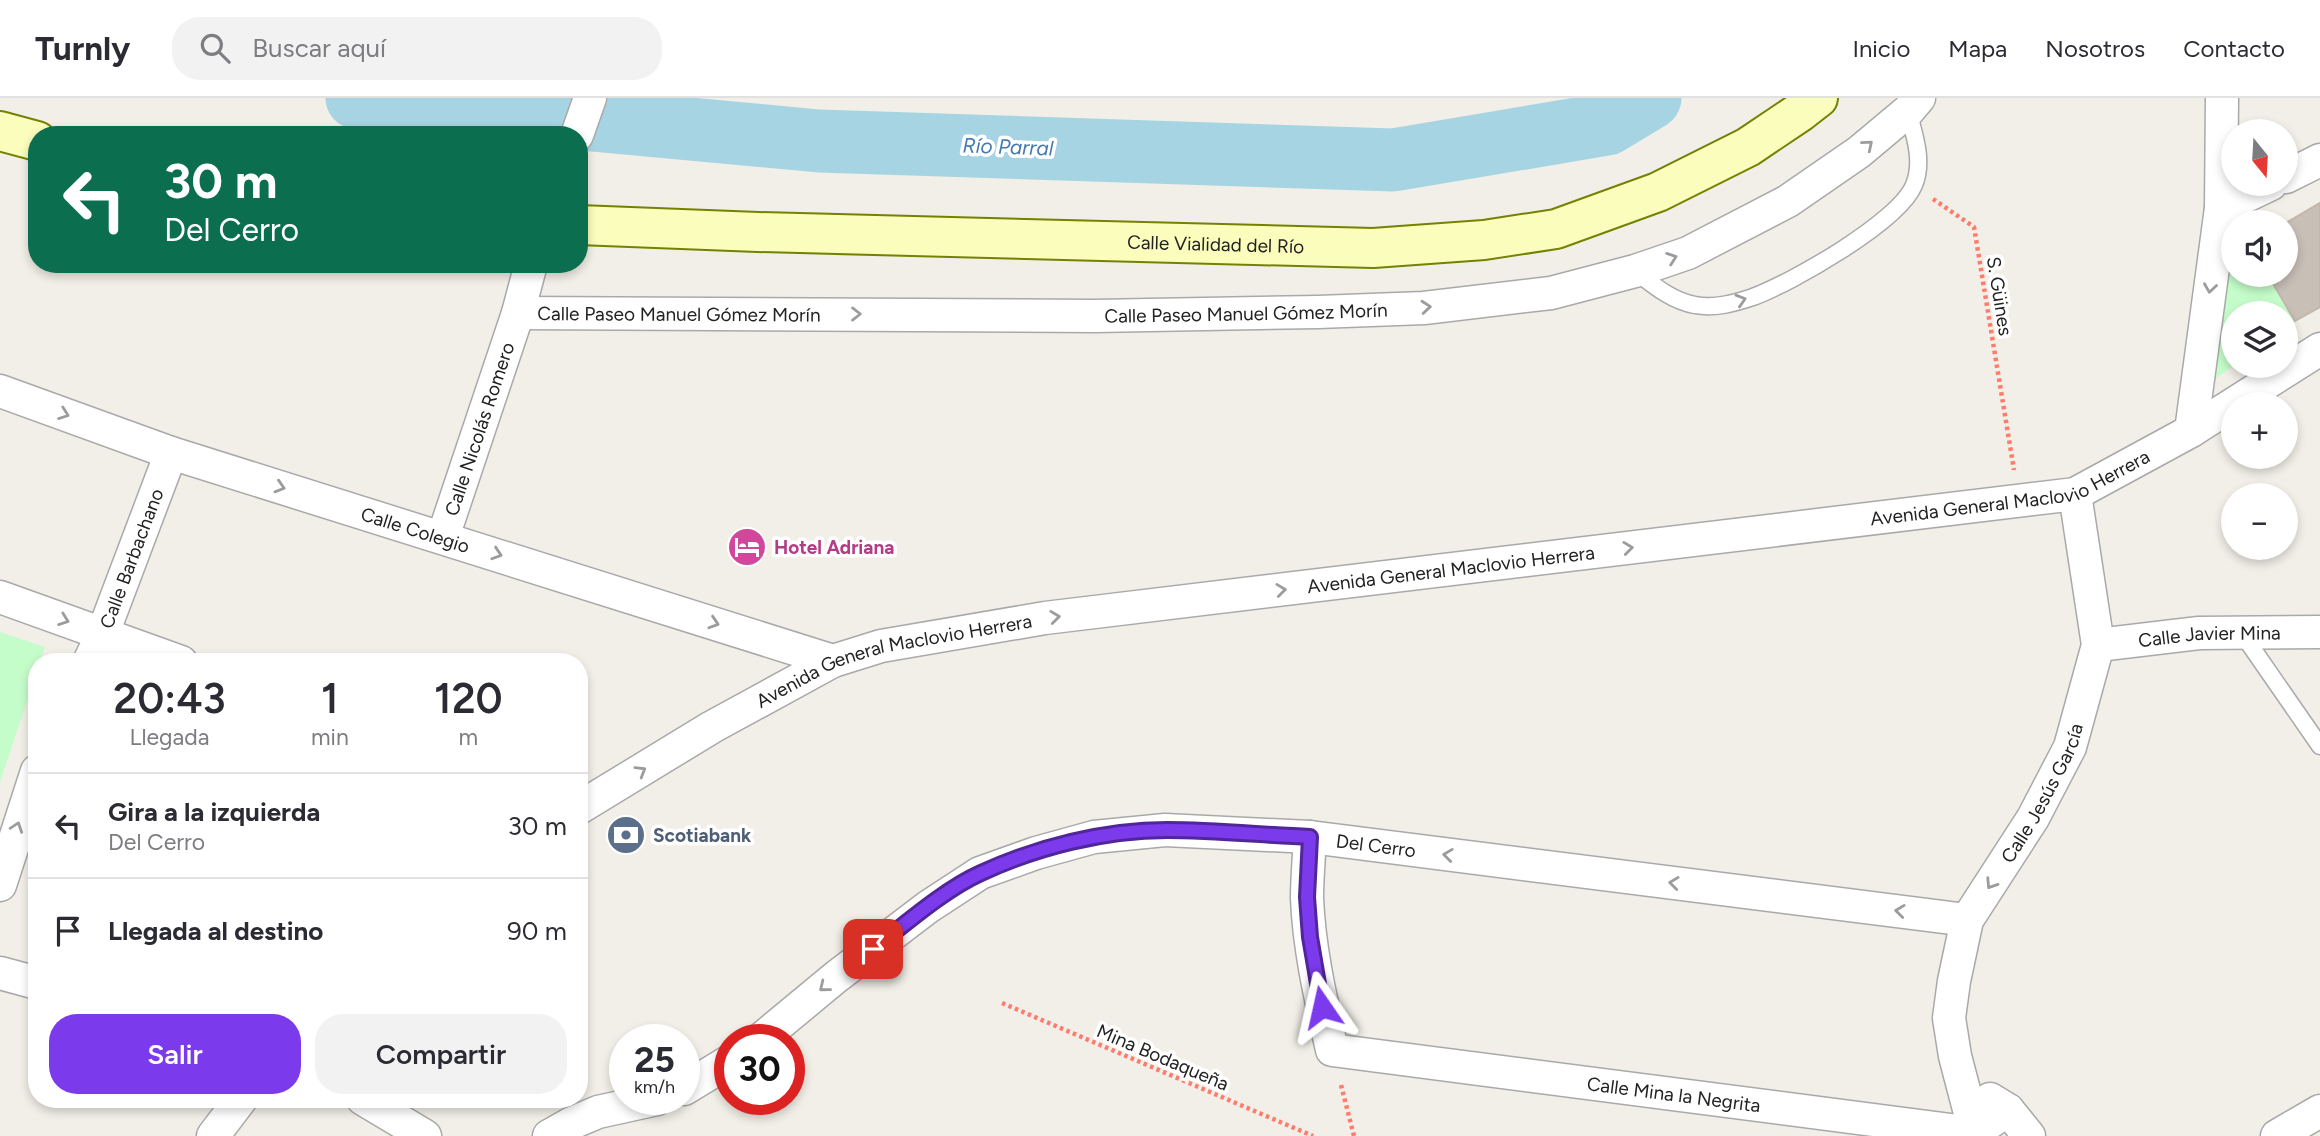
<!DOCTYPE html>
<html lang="es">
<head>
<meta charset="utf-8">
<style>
	:root { --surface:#fff; --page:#f2f2f3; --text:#2b2b33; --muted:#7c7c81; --line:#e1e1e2; --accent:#7c3aed }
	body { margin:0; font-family:Figtree,sans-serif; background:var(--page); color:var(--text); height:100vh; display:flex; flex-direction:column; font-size:26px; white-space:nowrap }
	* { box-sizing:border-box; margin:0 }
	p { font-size:23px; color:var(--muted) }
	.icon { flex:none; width:38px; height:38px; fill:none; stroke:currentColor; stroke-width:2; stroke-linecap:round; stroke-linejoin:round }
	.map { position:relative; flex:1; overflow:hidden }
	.details { position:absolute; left:28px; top:555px; width:560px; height:455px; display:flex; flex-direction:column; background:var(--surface); border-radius:28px; box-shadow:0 4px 10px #0003 }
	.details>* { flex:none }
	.banner { position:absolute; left:28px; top:28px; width:560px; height:147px; border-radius:28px; box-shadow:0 4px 10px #0003; background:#0b6e4f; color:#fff; overflow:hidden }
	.needle { width:46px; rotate:162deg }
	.buttons { position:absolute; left:2221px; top:21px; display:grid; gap:14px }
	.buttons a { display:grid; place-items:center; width:77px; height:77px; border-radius:50%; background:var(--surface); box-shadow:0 4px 10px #0003; font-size:35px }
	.speed { position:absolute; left:609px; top:926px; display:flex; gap:14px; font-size:35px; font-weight:700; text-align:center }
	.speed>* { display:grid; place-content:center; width:91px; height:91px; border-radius:50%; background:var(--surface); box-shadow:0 4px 10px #0003; line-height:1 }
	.speed small { font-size:18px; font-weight:400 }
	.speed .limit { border:10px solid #d22; background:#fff; color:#111 }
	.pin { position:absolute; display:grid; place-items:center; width:60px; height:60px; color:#fff; margin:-30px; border-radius:14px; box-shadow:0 4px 10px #0006 }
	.me { position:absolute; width:77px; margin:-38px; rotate:349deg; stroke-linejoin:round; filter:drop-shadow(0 0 5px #0008) }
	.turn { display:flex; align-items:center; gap:24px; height:147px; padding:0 21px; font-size:32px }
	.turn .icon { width:91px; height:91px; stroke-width:2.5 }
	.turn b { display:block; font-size:49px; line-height:60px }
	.eta { display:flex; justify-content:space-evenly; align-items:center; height:119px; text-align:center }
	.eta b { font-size:42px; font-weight:600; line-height:49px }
	.primary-button { display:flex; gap:14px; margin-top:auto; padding:14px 21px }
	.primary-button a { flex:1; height:80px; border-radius:28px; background:var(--accent); color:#fff; font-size:28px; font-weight:600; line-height:80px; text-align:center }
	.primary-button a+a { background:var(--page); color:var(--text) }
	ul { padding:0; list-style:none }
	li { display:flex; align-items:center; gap:21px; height:105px; padding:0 21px; border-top:2px solid var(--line) }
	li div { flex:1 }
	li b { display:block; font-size:26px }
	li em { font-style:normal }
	header { display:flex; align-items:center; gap:42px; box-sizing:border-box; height:98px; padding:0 35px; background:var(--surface); border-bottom:2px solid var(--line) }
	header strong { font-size:33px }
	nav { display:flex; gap:38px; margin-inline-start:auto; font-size:24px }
	.search { width:490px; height:63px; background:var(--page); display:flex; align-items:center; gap:18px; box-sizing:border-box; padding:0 24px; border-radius:28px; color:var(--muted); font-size:26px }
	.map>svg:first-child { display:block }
	.park { fill:#c5fdca }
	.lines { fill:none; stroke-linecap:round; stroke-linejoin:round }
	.river { stroke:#a7d4e2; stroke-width:63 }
	.building { fill:#c8bfb7; stroke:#c5b6aa; stroke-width:2 }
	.service-casing { stroke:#a9a9a9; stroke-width:19 }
	.minor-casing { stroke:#a9a9a9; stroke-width:35 }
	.secondary-casing { stroke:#738200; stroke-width:42 }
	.path { stroke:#ff7c6d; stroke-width:4.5; stroke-dasharray:3.5 3.5; stroke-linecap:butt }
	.service { stroke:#fff; stroke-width:16 }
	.minor { stroke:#fff; stroke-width:32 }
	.secondary { stroke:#fafdbc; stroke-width:38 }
	.oneway { stroke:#9c9c9c }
	.route-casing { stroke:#51269a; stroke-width:18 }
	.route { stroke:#7c3aed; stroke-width:12 }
	.labels { text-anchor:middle; stroke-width:7; stroke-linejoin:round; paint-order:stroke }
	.street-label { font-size:19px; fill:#222; stroke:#fff }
	.hotel-label { font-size:19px; font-weight:bold; fill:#b23c85; stroke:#fff; text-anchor:start }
	.service-label { font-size:19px; font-weight:bold; fill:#4e5e75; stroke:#fff; text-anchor:start }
	.water-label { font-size:21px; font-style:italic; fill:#447ab1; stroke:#fff }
</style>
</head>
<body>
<header>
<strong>Turnly</strong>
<div class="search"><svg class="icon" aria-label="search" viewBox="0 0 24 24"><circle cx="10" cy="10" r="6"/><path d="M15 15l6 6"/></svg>Buscar aquí</div>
<nav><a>Inicio</a><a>Mapa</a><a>Nosotros</a><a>Contacto</a></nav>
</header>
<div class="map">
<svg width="2320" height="1038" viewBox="0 0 2320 1038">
	<rect width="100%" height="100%" fill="#f2efe8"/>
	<!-- park -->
	<path class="park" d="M2233 155V177H2268L2295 223 2286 230V215H2233V268L2204 289 2231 157Z
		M0 534 45 549 40 563 37 564V574L0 684Z"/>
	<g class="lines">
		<!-- river -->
		<path class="river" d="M357 0 819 43 1393 62 1607 26 1650 0"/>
	</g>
	<!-- building -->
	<path class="building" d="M2320 105V209L2295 223 2268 177H2286V125Z"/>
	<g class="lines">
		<defs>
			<path id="service" d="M1635 173C1653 187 1672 203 1695 207 1714 211 1735 205 1753 199 1791 185 1899 124 1914 87 1924 63 1914 36 1908 13
				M2241 534 2320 648"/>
			<g id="minor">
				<path d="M577 37 590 0"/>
				<path d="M2286 79 2320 62"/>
				<path d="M2221 110 2271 86"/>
				<path id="s1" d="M518 215 1095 218 1318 214 1424 210 1551 195 1635 173 1688 155 1788 103 1859 54 1908 13 1919 0"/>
				<path id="s2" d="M0 293 171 355 833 563"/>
				<path d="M2191 333 2221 110 2222 0"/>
				<path id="s3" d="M443 439 518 215 531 166"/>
				<path d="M0 499 181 564"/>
				<path id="s4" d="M2098 547 2199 535 2320 534"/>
				<path id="s5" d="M89 564 103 535 171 355"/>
				<path id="s6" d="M579 710 712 629 833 563 881 548 1045 520 2075 396 2191 333 2320 251"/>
				<path id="s7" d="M1310 739C1309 759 1307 780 1307 800 1309 851 1321 902 1332 952L1974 1035 2008 1012"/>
				<path d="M0 787 37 673"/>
				<path d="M0 875 37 885"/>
				<path id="s8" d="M760 942 836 879 928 809 980 775 1036 755 1094 739 1165 732 1310 739 1967 822"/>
				<path d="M684 991 730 963"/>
				<path d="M363 1001 425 1038"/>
				<path d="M1990 1001 2008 1012 2029 1038"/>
				<path d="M213 1038 241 1001"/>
				<path d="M549 1038 572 1025 598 1014 657 1001"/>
				<path id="s9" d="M1976 1038 1955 958 1949 920 1954 883 1967 822 2033 720 2070 649 2098 547 2075 396"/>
				<path d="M2277 1038 2320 1013"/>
			</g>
			<g id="secondary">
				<path d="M0 33 37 43"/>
				<path id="s10" d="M579 127 758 134 1373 150 1484 142 1556 131 1658 94 1748 49 1800 14 1818 0"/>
			</g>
		</defs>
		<!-- service casing -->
		<use href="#service" class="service-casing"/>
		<!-- minor casing -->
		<use href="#minor" class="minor-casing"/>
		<!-- secondary casing -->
		<use href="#secondary" class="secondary-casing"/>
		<!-- path -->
		<path class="path" d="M1933 101 1974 129 2014 372
			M1002 905 1313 1038
			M1341 987 1354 1038"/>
		<!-- service -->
		<use href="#service" class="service"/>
		<!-- minor -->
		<use href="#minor" class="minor"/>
		<!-- secondary -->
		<use href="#secondary" class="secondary"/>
	</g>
	<!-- one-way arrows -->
	<defs><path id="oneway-chevron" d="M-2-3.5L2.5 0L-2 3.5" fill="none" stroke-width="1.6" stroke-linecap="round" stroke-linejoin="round" transform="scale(1.75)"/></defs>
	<g class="oneway">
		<use href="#oneway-chevron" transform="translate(1868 47) rotate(-40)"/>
		<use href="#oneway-chevron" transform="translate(1672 160) rotate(-19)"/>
		<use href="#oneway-chevron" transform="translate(2210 190) rotate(98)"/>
		<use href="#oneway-chevron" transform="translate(1741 202) rotate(-17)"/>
		<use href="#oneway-chevron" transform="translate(1426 209) rotate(-5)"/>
		<use href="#oneway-chevron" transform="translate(856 216)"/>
		<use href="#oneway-chevron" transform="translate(64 316) rotate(20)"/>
		<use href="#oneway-chevron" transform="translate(280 389) rotate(17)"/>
		<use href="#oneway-chevron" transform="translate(1628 450) rotate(-7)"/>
		<use href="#oneway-chevron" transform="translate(497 456) rotate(18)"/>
		<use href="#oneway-chevron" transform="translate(1281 492) rotate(-7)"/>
		<use href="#oneway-chevron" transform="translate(1055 519) rotate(-7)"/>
		<use href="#oneway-chevron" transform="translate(64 522) rotate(20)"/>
		<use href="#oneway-chevron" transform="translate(714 525) rotate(18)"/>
		<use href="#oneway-chevron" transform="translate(641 673) rotate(-31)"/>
		<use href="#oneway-chevron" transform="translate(17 729) rotate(-71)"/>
		<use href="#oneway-chevron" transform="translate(1448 757) rotate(-173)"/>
		<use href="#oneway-chevron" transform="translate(1674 785) rotate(-173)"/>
		<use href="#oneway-chevron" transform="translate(1991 786) rotate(123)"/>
		<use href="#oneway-chevron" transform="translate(1900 813) rotate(-173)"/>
		<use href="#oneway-chevron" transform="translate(824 889) rotate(141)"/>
	</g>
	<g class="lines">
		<defs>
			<path id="route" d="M873 851C904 827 945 791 981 775 1037 749 1105 732 1167 732 1214 732 1262 737 1310 739L1307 799 1310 839 1322 909"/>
		</defs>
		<!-- route casing -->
		<use href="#route" class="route-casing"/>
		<!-- route -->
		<use href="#route" class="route"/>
	</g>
	<!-- icons -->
	<defs>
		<symbol id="hotel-disc" viewBox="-11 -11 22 22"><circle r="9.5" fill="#d1479c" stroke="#fff"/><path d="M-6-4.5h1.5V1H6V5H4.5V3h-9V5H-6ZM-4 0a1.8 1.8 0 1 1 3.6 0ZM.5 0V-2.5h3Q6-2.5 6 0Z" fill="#fff"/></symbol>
		<symbol id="bank-disc" viewBox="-11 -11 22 22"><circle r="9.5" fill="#5c6f8a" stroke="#fff"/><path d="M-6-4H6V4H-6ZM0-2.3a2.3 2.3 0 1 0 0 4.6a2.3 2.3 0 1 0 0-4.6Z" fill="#fff"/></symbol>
	</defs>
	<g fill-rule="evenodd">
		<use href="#hotel-disc" x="725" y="427" width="44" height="44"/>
		<use href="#bank-disc" x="604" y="715" width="44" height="44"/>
	</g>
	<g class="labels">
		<!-- street labels -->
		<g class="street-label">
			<text dy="7" stroke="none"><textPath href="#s10" startOffset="637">Calle Vialidad del Río</textPath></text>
			<text transform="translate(2000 198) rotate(81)" y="7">S. Güines</text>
			<text dy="7" stroke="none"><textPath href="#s1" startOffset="728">Calle Paseo Manuel Gómez Morín</textPath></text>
			<text dy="7" stroke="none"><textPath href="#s1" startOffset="161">Calle Paseo Manuel Gómez Morín</textPath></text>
			<text dy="7" stroke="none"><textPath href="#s3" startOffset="114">Calle Nicolás Romero</textPath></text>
			<text dy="7" stroke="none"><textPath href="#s6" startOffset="1486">Avenida General Maclovio Herrera</textPath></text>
			<text dy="7" stroke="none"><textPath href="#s2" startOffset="438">Calle Colegio</textPath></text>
			<text dy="7" stroke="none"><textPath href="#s5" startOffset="112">Calle Barbachano</textPath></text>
			<text dy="7" stroke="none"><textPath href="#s6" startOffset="919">Avenida General Maclovio Herrera</textPath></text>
			<text dy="7" stroke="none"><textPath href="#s4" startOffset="112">Calle Javier Mina</textPath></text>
			<text dy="7" stroke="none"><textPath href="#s6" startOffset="352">Avenida General Maclovio Herrera</textPath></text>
			<text dy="7" stroke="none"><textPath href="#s9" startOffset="369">Calle Jesús García</textPath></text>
			<text dy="7" stroke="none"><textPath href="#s8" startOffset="679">Del Cerro</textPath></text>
			<text transform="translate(1163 959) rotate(23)" y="7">Mina Bodaqueña</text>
			<text dy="7" stroke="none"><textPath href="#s7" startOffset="560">Calle Mina la Negrita</textPath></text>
		</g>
		<!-- hotel labels -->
		<g class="hotel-label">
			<text x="774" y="456">Hotel Adriana</text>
		</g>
		<!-- service labels -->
		<g class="service-label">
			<text x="653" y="744">Scotiabank</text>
		</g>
		<!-- water labels -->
		<g class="water-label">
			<text transform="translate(1008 49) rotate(2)" y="7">Río Parral</text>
		</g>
	</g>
</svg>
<div class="buttons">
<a><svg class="needle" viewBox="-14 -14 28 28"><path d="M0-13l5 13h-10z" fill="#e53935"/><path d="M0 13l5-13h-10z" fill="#7c7c81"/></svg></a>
<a><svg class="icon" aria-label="sound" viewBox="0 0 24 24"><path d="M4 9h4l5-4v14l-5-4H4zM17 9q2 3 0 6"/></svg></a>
<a><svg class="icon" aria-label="layers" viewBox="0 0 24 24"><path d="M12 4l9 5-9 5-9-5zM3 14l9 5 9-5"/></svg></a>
<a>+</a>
<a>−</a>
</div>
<div class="speed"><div>25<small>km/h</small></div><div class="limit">30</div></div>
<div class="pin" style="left:873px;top:851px;background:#d93025"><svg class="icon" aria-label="arrive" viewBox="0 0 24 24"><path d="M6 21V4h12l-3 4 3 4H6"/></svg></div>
<svg class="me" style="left:1322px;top:909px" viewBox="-20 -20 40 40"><path d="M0-17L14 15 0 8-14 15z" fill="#7c3aed" stroke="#fff" stroke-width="4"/></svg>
<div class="banner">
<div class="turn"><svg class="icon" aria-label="left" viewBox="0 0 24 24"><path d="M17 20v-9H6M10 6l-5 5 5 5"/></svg><div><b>30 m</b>Del Cerro</div></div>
</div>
<section class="details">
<div class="eta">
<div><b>20:43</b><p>Llegada</p></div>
<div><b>1</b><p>min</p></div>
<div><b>120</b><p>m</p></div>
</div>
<ul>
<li><svg class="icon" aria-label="left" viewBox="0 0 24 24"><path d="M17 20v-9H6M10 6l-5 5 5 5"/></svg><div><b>Gira a la izquierda</b><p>Del Cerro</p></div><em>30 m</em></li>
<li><svg class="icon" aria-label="arrive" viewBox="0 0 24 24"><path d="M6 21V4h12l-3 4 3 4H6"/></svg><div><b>Llegada al destino</b></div><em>90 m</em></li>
</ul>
<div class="primary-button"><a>Salir</a><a>Compartir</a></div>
</section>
</div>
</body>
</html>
